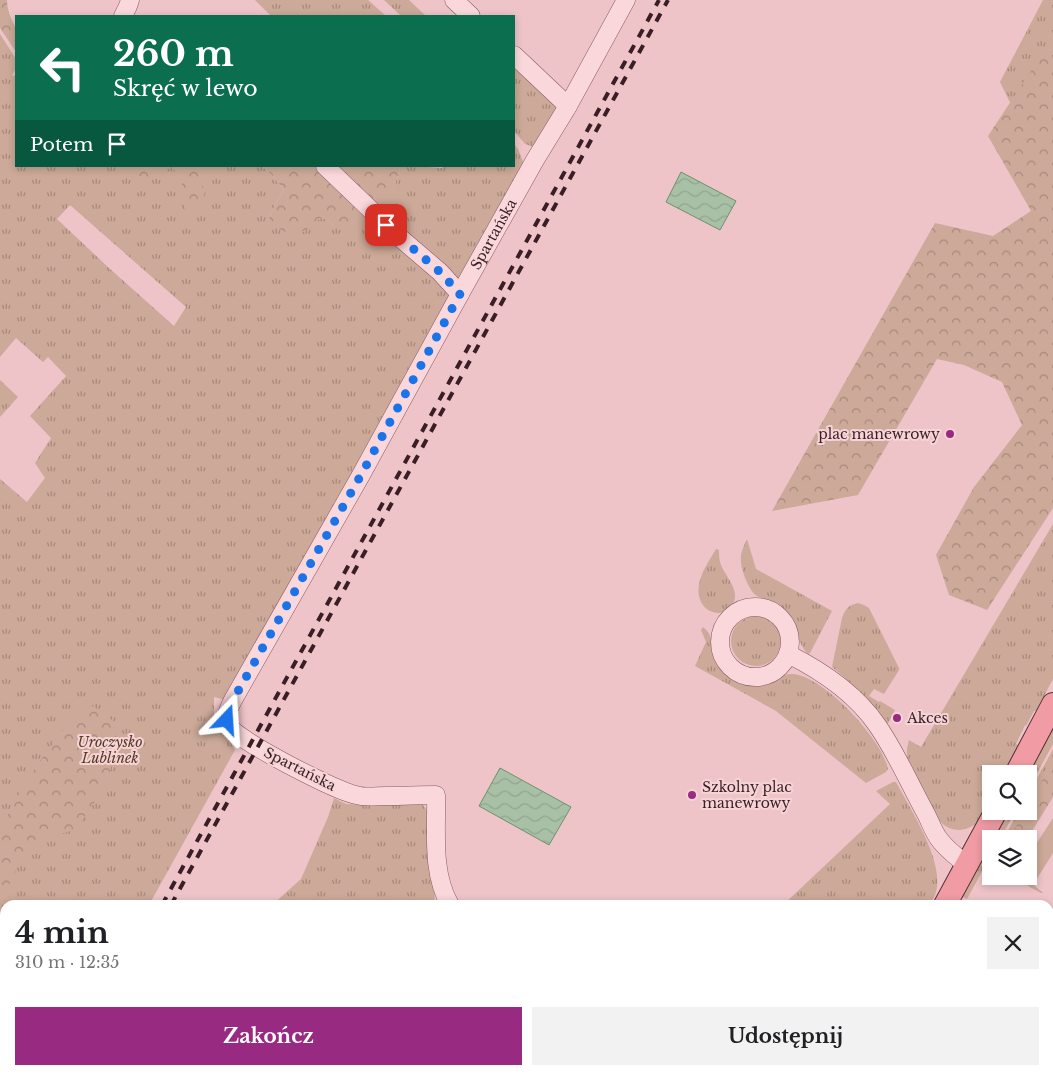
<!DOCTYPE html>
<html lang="pl">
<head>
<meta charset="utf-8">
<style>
	:root { --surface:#fff; --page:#f2f2f2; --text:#202124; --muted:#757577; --accent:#982a81 }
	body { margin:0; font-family:"Libre Baskerville",serif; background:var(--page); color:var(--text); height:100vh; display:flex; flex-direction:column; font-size:19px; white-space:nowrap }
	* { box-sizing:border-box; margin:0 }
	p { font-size:16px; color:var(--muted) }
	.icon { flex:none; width:28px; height:28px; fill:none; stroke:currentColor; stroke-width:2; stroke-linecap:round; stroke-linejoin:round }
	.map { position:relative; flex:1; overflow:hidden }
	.side { position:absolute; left:0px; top:900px; width:1054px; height:175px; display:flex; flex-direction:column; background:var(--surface); border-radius:15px 15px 0 0; box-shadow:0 2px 8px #0003 }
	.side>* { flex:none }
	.top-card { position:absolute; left:15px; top:15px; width:500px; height:152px; border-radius:0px; box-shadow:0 2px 8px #0003; background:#0b6e4f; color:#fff; overflow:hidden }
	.fabs { position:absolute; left:982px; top:765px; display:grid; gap:10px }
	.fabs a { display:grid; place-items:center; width:55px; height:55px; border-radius:0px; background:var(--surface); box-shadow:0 2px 8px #0003; font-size:25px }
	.pin { position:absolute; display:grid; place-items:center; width:42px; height:42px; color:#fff; margin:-21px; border-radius:10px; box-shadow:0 2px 8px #0006 }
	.me { position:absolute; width:55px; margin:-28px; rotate:20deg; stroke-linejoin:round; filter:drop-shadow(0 0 4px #0008) }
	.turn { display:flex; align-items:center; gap:18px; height:105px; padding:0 15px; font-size:22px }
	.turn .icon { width:65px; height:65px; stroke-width:2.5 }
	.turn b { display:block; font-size:35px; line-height:42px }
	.then { display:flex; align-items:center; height:48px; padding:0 15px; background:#0003; gap:10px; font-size:19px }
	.round { display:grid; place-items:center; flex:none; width:52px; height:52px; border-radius:0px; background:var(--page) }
	.overview { display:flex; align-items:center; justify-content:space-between; height:85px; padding:0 15px }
	h1 { font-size:30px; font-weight:700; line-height:38px }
	.action { display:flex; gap:10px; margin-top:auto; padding:10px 15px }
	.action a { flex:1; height:58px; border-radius:0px; background:var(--accent); color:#fff; font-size:20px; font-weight:700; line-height:58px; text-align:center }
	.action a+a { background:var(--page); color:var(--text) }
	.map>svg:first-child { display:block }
	.grass { fill:url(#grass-tufts); fill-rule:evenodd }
	.forest { fill:url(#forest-crowns) }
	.garden { fill:#cca998 }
	.water { fill:url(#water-waves); stroke:#6e906d }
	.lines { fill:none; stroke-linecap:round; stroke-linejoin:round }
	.minor-casing { stroke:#895a66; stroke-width:19 }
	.major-casing { stroke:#572f3b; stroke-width:24 }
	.minor { stroke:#f9d7da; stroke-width:18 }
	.major { stroke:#f19ca4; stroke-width:22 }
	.rail { stroke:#391e26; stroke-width:4; stroke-dasharray:9 9; stroke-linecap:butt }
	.route { stroke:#1a73e8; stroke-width:9; stroke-dasharray:0 16.2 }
	.poi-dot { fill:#982a81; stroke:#f6d4d6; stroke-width:2 }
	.labels { text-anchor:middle; stroke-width:4; stroke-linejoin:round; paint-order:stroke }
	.street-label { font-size:14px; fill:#391e26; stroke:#f6d4d6 }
	.poi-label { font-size:14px; fill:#391e26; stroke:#f6d4d6; text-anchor:start }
	.park-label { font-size:14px; font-style:italic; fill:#553b25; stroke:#f6d4d6 }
</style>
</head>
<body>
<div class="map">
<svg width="1053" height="1075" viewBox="0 0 1053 1075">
	<defs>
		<pattern id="grass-tufts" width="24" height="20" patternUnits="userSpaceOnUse" patternTransform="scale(1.25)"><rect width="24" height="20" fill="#cca998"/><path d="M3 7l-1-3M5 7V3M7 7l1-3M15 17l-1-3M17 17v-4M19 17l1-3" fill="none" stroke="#a7897c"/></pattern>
		<pattern id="forest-crowns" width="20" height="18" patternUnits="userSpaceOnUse" patternTransform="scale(1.25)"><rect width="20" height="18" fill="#cca998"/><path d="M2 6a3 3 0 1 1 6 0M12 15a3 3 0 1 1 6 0" fill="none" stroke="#a7897c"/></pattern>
		<pattern id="water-waves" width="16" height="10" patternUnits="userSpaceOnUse" patternTransform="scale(1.25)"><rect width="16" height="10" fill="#a8c1a6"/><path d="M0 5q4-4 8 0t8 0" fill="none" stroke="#91a58f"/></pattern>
	</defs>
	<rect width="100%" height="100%" fill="#eec4c8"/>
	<!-- grass -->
	<path class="grass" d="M255 0H368L386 16H271Z
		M384 0H409L426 16H401Z
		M1043 0H1053V190L1000 82Z
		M0 34 16 59V68L12 76 16 75V166H262L273 176 284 190 276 203 269 218 303 232 320 218 326 219 334 225 351 224 365 213 443 284 450 300 227 700 214 697V715L235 750 149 905H5V1070H58L55 1075H0V479L27 502 45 478 35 463 51 438 30 416 66 376 48 357 43 362 16 338 0 357ZM70 205 186 307 174 326 109 268 57 219Z
		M514 61 562 108 534 147 525 144 514 131Z
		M514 144 518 149 524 164 460 286 376 206 388 196 395 184 400 168 399 166H427L428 167 442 168 444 166H514Z
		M0 380 18 397 0 417Z
		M1053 524V679L1036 711H1034L1026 726 1025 725 1016 744 1022 747 1007 774H991C991 782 993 798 991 805 984 823 962 838 944 825 940 822 937 817 934 813L907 763V748L909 740 921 747Z
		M747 539 756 569 832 611 810 653 808 654C796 642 799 628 790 616 785 610 778 604 771 601 767 599 761 599 757 596 749 591 741 570 741 561 740 553 744 546 747 539Z
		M716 549 719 550C719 555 719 560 721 565 725 575 736 586 735 597 733 623 690 617 700 580 703 569 711 558 716 549Z
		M858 603 864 605 869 608 899 668V670L884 694 874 689 869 696 879 702 880 701 895 710 887 725C871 702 853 684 832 667L842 618C845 610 848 605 858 603Z
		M731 641a25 25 0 1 1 50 0a25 25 0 1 1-50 0Z
		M703 627C712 634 712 643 716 653 719 664 727 673 737 679 746 684 760 684 770 681 777 678 783 674 792 674 823 675 883 740 888 769L886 772 866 783 776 711 695 666 706 642 701 630Z
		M1053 722V744L1029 788V774Z
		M1053 749V795L1025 839H1003L1019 811H1029V793Z
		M893 782H896C910 809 947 864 935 895 934 898 931 902 929 905H783L890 804 876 791Z
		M334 798 346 804 366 805 415 803 423 805 429 813 435 889 434 905H272L301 879 328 817Z
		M1006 811H1016L1000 839H991Z
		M991 839V855L967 899 961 896Z
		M1010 876H1024L1043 893 1039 892Z
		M103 1070H128L124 1075H100Z
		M398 1070H617L623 1075H435L432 1072Z
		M635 1070H803L799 1075H641Z"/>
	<!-- forest -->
	<path class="forest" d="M0 0H7C7 10 11 18 15 27 18 34 16 44 16 52L0 28Z
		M1046 48 1053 66V508L987 610 949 595 936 555 974 487 1022 425 1002 382 964 365 937 359 858 495 772 511 935 223 993 236 1031 211 988 136Z
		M121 166H204L211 170 215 180 201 182 205 192 199 210 187 213 182 198V177L171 167 149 181Z
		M262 166H399L400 168 395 184 388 197 351 224 343 226 334 225 326 219 320 218C315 222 310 228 304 231 290 239 278 229 269 218L276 203 284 190 273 176Z
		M93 706 112 720 118 743 108 778 94 803 75 830 42 839 19 857 13 881 0 893V834L11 807 37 765 71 719Z
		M1053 761V797L1027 839H1009L1025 811H1029V804Z
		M493 1070H607L613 1075H492Z"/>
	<!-- garden -->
	<path class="garden" d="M1053 818V853L1033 885 1023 876H1029V855Z
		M128 1070H398L432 1072 435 1075H124Z
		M901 1070H926L934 1075H898Z"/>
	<!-- water -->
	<path class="water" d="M681 172 736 201 720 230 666 202Z
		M500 768 571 807 549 845 479 806Z"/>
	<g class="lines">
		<defs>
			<g id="minor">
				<path d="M454 0 471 16"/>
				<path d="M123 16 128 6 130 0"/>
				<path d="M514 55 568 106"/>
				<path d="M325 166 398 236 440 272 460 294"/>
				<circle cx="755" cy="642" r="35"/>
				<path d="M788 654C822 671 855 693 877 725 896 752 909 783 925 812 930 821 933 831 939 839 947 850 957 857 967 865"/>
				<path id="s1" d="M450 905C431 872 437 831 436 795 420 795 403 796 386 796 376 796 366 798 356 795 336 791 238 741 229 726 224 717 229 708 233 700L361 475 460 294 535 160 568 106 626 0"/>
				<path d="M626 1070 632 1075"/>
			</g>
			<path id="major" d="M1016 774 1053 704
				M945 905 996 811
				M822 1075 826 1070"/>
		</defs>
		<!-- minor casing -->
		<use href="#minor" class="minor-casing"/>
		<!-- major casing -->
		<use href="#major" class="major-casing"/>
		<!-- minor -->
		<use href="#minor" class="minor"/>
		<!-- major -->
		<use href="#major" class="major"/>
		<!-- rail -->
		<path class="rail" d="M162 905 659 0
			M171 905 668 0
			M69 1075 72 1070
			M78 1075 81 1070"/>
	</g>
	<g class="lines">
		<!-- route -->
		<path class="route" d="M227 720 228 710 233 700 361 475 460 294 440 272 386 225"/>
	</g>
	<!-- markers -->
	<g class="poi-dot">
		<circle cx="950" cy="434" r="5"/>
		<circle cx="897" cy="718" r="5"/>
		<circle cx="692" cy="795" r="5"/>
	</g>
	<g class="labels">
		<!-- street labels -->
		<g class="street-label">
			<text dy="5" stroke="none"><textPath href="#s1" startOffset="899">Spartańska</textPath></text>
			<text transform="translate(300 769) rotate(27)" y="5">Spartańska</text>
		</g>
		<!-- poi labels -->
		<g class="poi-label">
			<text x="940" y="439" text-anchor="end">plac manewrowy</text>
			<text x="907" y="723">Akces</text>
			<text x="702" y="792">Szkolny plac<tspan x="702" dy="16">manewrowy</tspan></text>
		</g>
		<!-- park labels -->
		<g class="park-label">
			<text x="110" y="747">Uroczysko<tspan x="110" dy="16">Lublinek</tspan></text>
		</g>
	</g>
</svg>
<div class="fabs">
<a><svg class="icon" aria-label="search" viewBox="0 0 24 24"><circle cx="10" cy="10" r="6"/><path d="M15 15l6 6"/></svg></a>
<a><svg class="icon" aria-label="layers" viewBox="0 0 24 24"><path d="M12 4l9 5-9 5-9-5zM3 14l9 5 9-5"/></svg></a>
</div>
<div class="pin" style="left:386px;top:225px;background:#d93025"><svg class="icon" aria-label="arrive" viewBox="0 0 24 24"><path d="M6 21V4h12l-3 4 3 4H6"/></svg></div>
<svg class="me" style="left:227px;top:720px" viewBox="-20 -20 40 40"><path d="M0-17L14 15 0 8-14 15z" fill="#1a73e8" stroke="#fff" stroke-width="4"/></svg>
<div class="top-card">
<div class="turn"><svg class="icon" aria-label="left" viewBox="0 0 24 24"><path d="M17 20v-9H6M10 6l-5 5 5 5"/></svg><div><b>260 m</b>Skręć w lewo</div></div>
<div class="then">Potem<svg class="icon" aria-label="arrive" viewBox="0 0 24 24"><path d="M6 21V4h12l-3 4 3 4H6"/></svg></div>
</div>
<section class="side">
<div class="overview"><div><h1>4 min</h1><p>310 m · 12:35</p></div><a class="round"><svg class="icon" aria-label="close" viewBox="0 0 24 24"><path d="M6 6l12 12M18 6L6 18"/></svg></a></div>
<div class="action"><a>Zakończ</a><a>Udostępnij</a></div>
</section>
</div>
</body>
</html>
